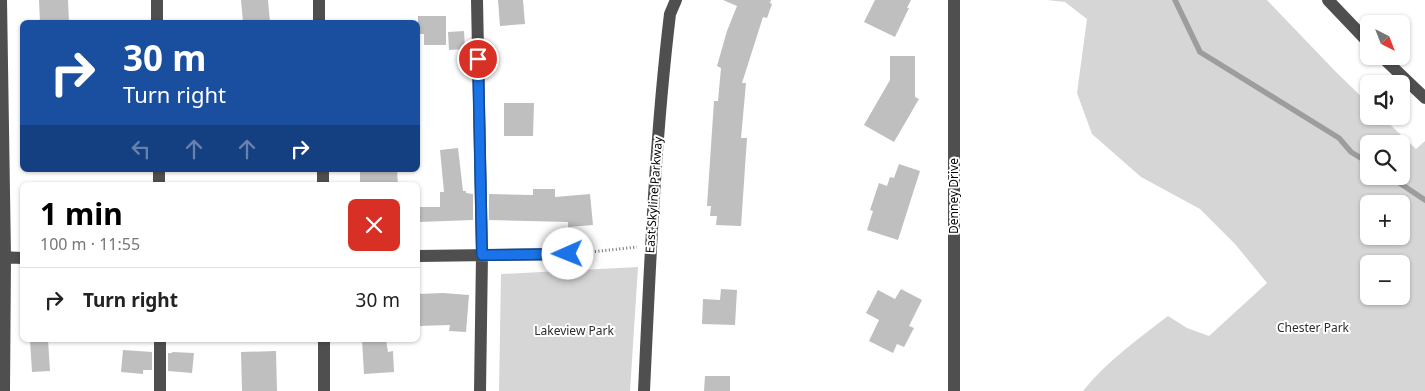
<!DOCTYPE html>
<html lang="en">
<head>
<meta charset="utf-8">
<style>
	:root { --surface:#fff; --page:#f2f2f2; --text:#222; --muted:#767676; --line:#e0e0e0; --accent:#000 }
	body { margin:0; font-family:"Noto Sans",sans-serif; background:var(--page); color:var(--text); height:100vh; display:flex; flex-direction:column; font-size:19px; white-space:nowrap }
	* { box-sizing:border-box; margin:0 }
	p { font-size:16px; color:var(--muted) }
	.icon { flex:none; width:28px; height:28px; fill:none; stroke:currentColor; stroke-width:2; stroke-linecap:round; stroke-linejoin:round }
	.map { position:relative; flex:1; overflow:hidden }
	.sheet { position:absolute; left:20px; top:182px; width:400px; height:160px; display:flex; flex-direction:column; background:var(--surface); border-radius:8px; box-shadow:0 1px 4px #0004 }
	.sheet>* { flex:none }
	.hud { position:absolute; left:20px; top:20px; width:400px; height:152px; border-radius:8px; box-shadow:0 1px 4px #0004; background:#1a4fa0; color:#fff; overflow:hidden }
	.needle { width:32px; rotate:138deg }
	.buttons { position:absolute; left:1360px; top:15px; display:grid; gap:10px }
	.buttons a { display:grid; place-items:center; width:50px; height:50px; border-radius:8px; background:var(--surface); box-shadow:0 1px 4px #0004; font-size:25px }
	.pin { position:absolute; display:grid; place-items:center; width:42px; height:42px; color:#fff; margin:-21px; border:2px solid #fff; border-radius:50%; box-shadow:0 1px 5px #0007 }
	.me { position:absolute; width:55px; margin:-28px; rotate:269deg; stroke-linejoin:round; filter:drop-shadow(0 0 4px #0008) }
	.turn { display:flex; align-items:center; gap:18px; height:105px; padding:0 20px; font-size:22px }
	.turn .icon { width:65px; height:65px; stroke-width:2.5 }
	.turn b { display:block; font-size:35px; line-height:42px }
	.lanes { display:flex; align-items:center; height:48px; padding:0 20px; background:#0003; justify-content:center; gap:25px; direction:ltr }
	.lanes .off { opacity:.35 }
	.round { display:grid; place-items:center; flex:none; width:52px; height:52px; border-radius:8px; background:var(--page) }
	.summary { display:flex; align-items:center; justify-content:space-between; height:85px; padding:0 20px }
	h1 { font-size:30px; font-weight:700; line-height:38px; color:var(--accent) }
	ul { padding:0; list-style:none }
	li { display:flex; align-items:center; gap:15px; height:65px; padding:0 20px; border-top:1px solid var(--line) }
	li div { flex:1 }
	li b { display:block; font-size:19px }
	li em { font-style:normal }
	.map>svg:first-child { display:block }
	.green { fill:#d6d6d6; fill-rule:evenodd }
	.lines { fill:none; stroke-linecap:round; stroke-linejoin:round }
	.stream { stroke:#9d9d9d; stroke-width:5.5 }
	.building { fill:#bfbfbf }
	.path { stroke:#717171; stroke-width:3; stroke-dasharray:1 2.5; stroke-linecap:butt }
	.minor { stroke:#4f4f4f; stroke-width:12 }
	.route-casing { stroke:#114b97; stroke-width:12 }
	.route { stroke:#1a73e8; stroke-width:9 }
	.labels { text-anchor:middle; stroke-width:4; stroke-linejoin:round; paint-order:stroke }
	.street-label { font-size:12px; fill:#000; stroke:#fff }
	.park-label { font-size:12px; fill:#2d2d2d; stroke:#fff }
</style>
</head>
<body>
<div class="map">
<svg width="1425" height="391" viewBox="0 0 1425 391">
	<rect width="100%" height="100%" fill="#fff"/>
	<!-- green -->
	<path class="green" d="M1047 0H1267L1336 72 1369 104V116H1381L1416 149 1425 141V391H1083C1107 361 1138 339 1168 316L1187 328 1209 336 1267 283 1235 244 1200 209 1141 177 1092 134 1077 93 1087 19 1065 2ZM1369 144H1401V176H1369ZM1369 204H1401V236H1369ZM1369 264H1401V296H1369Z
		M638 267 630 391H499L501 274Z"/>
	<g class="lines">
		<!-- stream -->
		<path class="stream" d="M1175 0 1200 52 1339 138 1351 152 1369 163
			M1389 176 1425 200"/>
	</g>
	<!-- building -->
	<path class="building" d="M39 0H68L69 22H40Z
		M241 0H268L270 22H243Z
		M498 0H523L525 24 500 26Z
		M723 0H771L770 3 772 4 767 18 763 17 742 83H746L741 138H747L741 226 716 225 717 216H710L711 206H707L714 101H718L721 68 717 66 727 31 737 6Z
		M875 0H911L907 8H909L895 37 864 22Z
		M418 16H446V45H424V34H418Z
		M464 31 465 49 449 50 448 32Z
		M890 56H915V97L919 99 894 142 864 125 890 80Z
		M504 103H534L533 136H504Z
		M458 148 463 191H466V193L473 194V220L418 222V207H440V192H444L440 150Z
		M899 164 920 171 898 240 867 230 873 211 870 210 879 183 887 186 890 177 894 178Z
		M360 170H397L398 185H360Z
		M533 189H555V197L590 194 593 225 568 227V222L489 220V194L533 195Z
		M721 289 737 290 735 325 702 324 703 299 720 300Z
		M901 289 922 300 909 326 914 328 904 347 897 344 893 353 869 341 879 320 866 313 878 290 895 299Z
		M443 293 469 295 466 332 449 331 450 325 418 326V294Z
		M30 340H48L50 371 32 372Z
		M362 340H386L388 352 393 351 394 372 364 374Z
		M123 350 152 352V370H143V374L121 372Z
		M276 351 277 391H242L241 352Z
		M172 352 194 353 192 373 168 371V353H172Z
		M705 376H730V391H704Z"/>
	<g class="lines">
		<!-- path -->
		<path class="path" d="M581 253 637 247"/>
		<!-- minor -->
		<path class="minor" d="M1 0 5 257 4 391
			M157 0V22
			M319 0V22
			M477 0 482 255 480 391
			M954 0V391
			M1328 0 1369 43
			M1381 56 1425 98
			M159 170V185
			M323 170V185
			M418 256 568 254
			M0 257 22 258
			M160 391V340
			M324 391V340
			M644 391C650 265 655 139 670 14L676 0"/>
	</g>
	<g class="lines">
		<defs>
			<path id="route" d="M478 59 482 255 568 254"/>
		</defs>
		<!-- route casing -->
		<use href="#route" class="route-casing"/>
		<!-- route -->
		<use href="#route" class="route"/>
	</g>
	<g class="labels">
		<!-- street labels -->
		<g class="street-label">
			<text transform="translate(654 195) rotate(-86)" y="4">East Skyline Parkway</text>
			<text transform="translate(954 196) rotate(-90)" y="4">Denney Drive</text>
		</g>
		<!-- park labels -->
		<g class="park-label">
			<text x="1313" y="332">Chester Park</text>
			<text x="574" y="335">Lakeview Park</text>
		</g>
	</g>
</svg>
<div class="buttons">
<a><svg class="needle" viewBox="-14 -14 28 28"><path d="M0-13l5 13h-10z" fill="#e53935"/><path d="M0 13l5-13h-10z" fill="#767676"/></svg></a>
<a><svg class="icon" aria-label="sound" viewBox="0 0 24 24"><path d="M4 9h4l5-4v14l-5-4H4zM17 9q2 3 0 6"/></svg></a>
<a><svg class="icon" aria-label="search" viewBox="0 0 24 24"><circle cx="10" cy="10" r="6"/><path d="M15 15l6 6"/></svg></a>
<a>+</a>
<a>−</a>
</div>
<div class="pin" style="left:478px;top:59px;background:#d93025"><svg class="icon" aria-label="arrive" viewBox="0 0 24 24"><path d="M6 21V4h12l-3 4 3 4H6"/></svg></div>
<svg class="me" style="left:568px;top:254px" viewBox="-20 -20 40 40"><circle r="19" fill="#fff"/><path d="M0-13L10 11 0 6-10 11z" fill="#1a73e8"/></svg>
<div class="hud">
<div class="turn"><svg class="icon" aria-label="right" viewBox="0 0 24 24"><path d="M7 20v-9h11M14 6l5 5-5 5"/></svg><div><b>30 m</b>Turn right</div></div>
<div class="lanes"><svg class="icon off" aria-label="left" viewBox="0 0 24 24"><path d="M17 20v-9H6M10 6l-5 5 5 5"/></svg><svg class="icon off" aria-label="ahead" viewBox="0 0 24 24"><path d="M12 20V5M6 11l6-6 6 6"/></svg><svg class="icon off" aria-label="ahead" viewBox="0 0 24 24"><path d="M12 20V5M6 11l6-6 6 6"/></svg><svg class="icon" aria-label="right" viewBox="0 0 24 24"><path d="M7 20v-9h11M14 6l5 5-5 5"/></svg></div>
</div>
<section class="sheet">
<div class="summary"><div><h1>1 min</h1><p>100 m · 11:55</p></div><a class="round" style="background:#d93025;color:#fff"><svg class="icon" aria-label="close" viewBox="0 0 24 24"><path d="M6 6l12 12M18 6L6 18"/></svg></a></div>
<ul>
<li><svg class="icon" aria-label="right" viewBox="0 0 24 24"><path d="M7 20v-9h11M14 6l5 5-5 5"/></svg><div><b>Turn right</b></div><em>30 m</em></li>
</ul>
</section>
</div>
</body>
</html>
